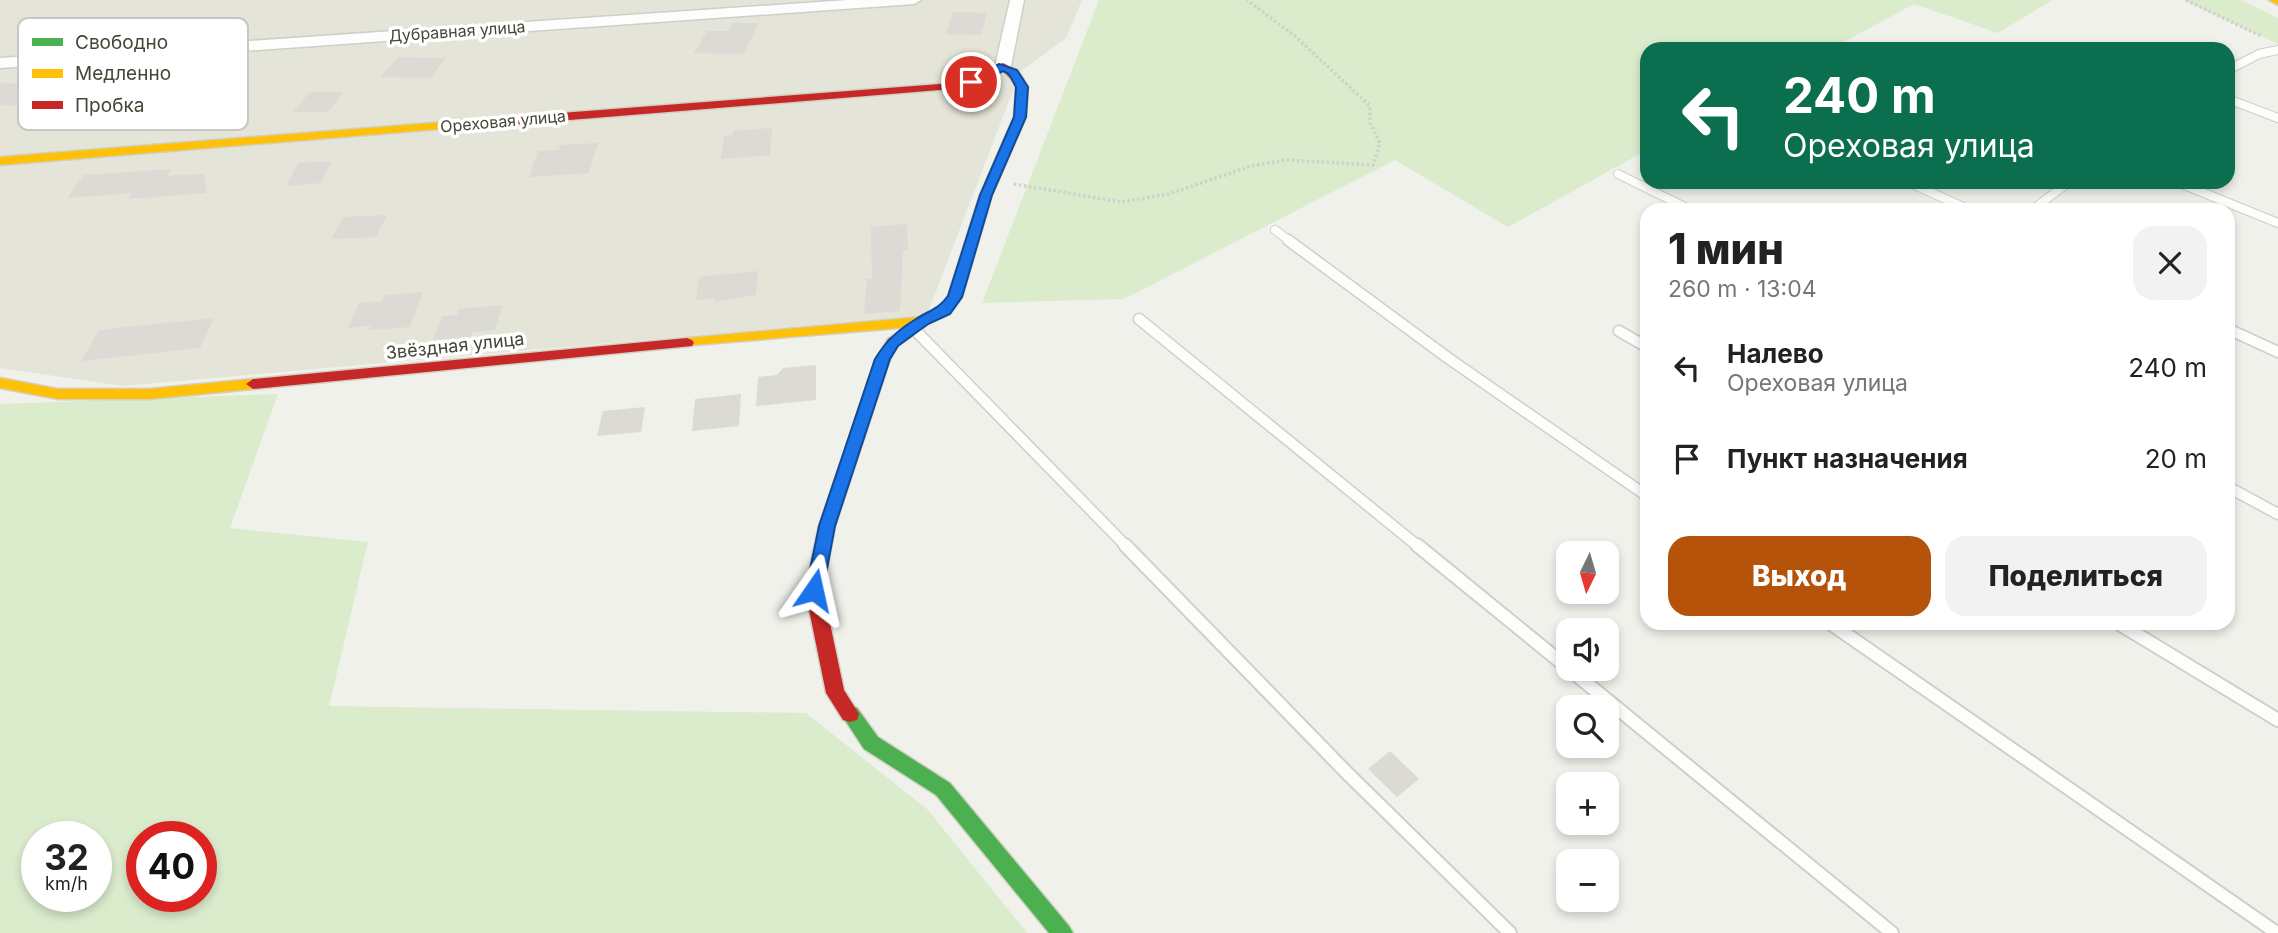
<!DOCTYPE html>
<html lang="ru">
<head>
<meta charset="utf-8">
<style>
	:root { --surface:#fff; --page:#f2f2f2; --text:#222; --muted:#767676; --accent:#b45309 }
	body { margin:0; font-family:Inter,sans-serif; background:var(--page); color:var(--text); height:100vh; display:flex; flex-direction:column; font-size:26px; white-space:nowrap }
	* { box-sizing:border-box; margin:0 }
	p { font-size:23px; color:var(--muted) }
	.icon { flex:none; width:38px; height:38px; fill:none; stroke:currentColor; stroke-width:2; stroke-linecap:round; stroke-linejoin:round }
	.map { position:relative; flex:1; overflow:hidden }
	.drawer { position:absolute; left:1640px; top:203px; width:595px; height:427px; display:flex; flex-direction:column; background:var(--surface); border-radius:21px; box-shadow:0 4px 10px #0003 }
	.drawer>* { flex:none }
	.banner { position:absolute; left:1640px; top:42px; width:595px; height:147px; border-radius:21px; box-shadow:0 4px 10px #0003; background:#0b6e4f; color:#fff; overflow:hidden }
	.needle { width:46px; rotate:185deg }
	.controls { position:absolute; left:1556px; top:541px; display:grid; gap:14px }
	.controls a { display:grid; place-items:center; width:63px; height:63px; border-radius:14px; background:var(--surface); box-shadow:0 4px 10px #0003; font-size:35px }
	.speed { position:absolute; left:21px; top:821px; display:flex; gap:14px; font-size:35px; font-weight:700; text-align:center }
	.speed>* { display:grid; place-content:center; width:91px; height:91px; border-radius:50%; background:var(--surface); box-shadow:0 4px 10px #0003; line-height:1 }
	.speed small { font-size:18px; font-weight:400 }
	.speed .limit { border:10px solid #d22; background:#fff; color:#111 }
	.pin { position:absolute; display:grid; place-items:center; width:60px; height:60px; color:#fff; margin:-30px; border:4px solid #fff; border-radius:50%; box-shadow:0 2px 7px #0007 }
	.me { position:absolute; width:77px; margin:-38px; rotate:11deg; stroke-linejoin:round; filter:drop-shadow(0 0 5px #0008) }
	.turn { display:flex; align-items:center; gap:24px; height:147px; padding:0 28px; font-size:32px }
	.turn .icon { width:91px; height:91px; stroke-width:2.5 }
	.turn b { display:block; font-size:49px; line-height:60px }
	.round { display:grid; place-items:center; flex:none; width:74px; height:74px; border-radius:21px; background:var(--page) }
	.head { display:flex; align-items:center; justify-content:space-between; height:119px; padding:0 28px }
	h1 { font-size:42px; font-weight:800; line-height:52px }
	.primary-button { display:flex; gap:14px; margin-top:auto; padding:14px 28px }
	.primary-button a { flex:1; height:80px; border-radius:21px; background:var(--accent); color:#fff; font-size:28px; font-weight:800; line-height:80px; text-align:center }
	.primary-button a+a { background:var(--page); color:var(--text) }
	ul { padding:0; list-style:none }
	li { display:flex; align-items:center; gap:21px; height:91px; padding:0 28px }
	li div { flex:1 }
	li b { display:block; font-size:26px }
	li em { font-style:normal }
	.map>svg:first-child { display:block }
	.residential { fill:#e5e4d9 }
	.green { fill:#daeccc; fill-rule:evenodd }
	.building { fill:#dbdad4 }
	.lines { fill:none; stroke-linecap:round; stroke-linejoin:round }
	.lane-far2-casing { stroke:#cfcfc9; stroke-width:10 }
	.lane-far1-casing { stroke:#cfcfc9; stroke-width:13 }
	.lane-casing { stroke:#cfcfc9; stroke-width:16 }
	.street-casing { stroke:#cfcfc9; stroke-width:3 }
	.fast-casing { stroke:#d1d0c3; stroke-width:3 }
	.slow-casing { stroke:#d1d0c3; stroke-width:3 }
	.jam-casing { stroke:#d1d0c3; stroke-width:3 }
	.path { stroke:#d2d0cc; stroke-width:3.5; stroke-dasharray:2.5 2.5; stroke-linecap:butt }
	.lane-far2 { stroke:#fdfdfc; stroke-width:8 }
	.lane-far1 { stroke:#fdfdfc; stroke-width:10 }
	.lane { stroke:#fdfdfc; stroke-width:12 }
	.street { fill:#fdfdfc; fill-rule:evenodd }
	.fast { fill:#4caf50; fill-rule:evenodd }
	.slow { fill:#ffc107; fill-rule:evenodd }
	.jam { fill:#c62828; fill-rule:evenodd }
	.route { fill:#1a73e8; stroke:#114b97; stroke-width:2 }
	.labels { text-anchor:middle; stroke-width:7; stroke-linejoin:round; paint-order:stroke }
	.far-street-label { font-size:16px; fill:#484437; stroke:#fff }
	.street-label { font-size:18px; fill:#484437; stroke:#fff }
	.key { fill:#fff; stroke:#c8c7c3; stroke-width:2 }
	.key-label { font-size:19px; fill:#484437 }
</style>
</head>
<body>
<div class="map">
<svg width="2278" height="933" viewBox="0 0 2278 933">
	<rect width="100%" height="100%" fill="#f1f1ec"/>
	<!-- residential -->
	<path class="residential" d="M0 0H1082L1066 38 1020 72 927 315 123 386 0 368Z"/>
	<!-- green -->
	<path class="green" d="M1099 0H2052L1998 33 1914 4 1831 49H1647V150L1508 227 1395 160 1124 299 982 303Z
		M2183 0H2241L2278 18V44Z
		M278 394 230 528 368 542 329 706 806 713 928 810 1027 933H0V404ZM37 836H96V896H37ZM142 836H201V896H142Z"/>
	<!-- building -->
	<path class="building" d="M953 12 987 13 981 35 946 34Z
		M733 23H759L743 54 694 53 707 31H728Z
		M398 57 446 58 430 78 381 77Z
		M0 83 58 85 33 106 0 105Z
		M310 92H344L328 112H293Z
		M772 128 770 155 721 159 724 136 733 135V131Z
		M598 143 589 173 529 177 538 151 559 150 560 145Z
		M332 161 321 183 286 186 298 163Z
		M172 169 167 176 205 174 206 193 128 199 132 193 67 198 84 175Z
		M387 215 376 237 331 239 343 217Z
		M907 224 908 250 903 251 900 311 864 314 867 279H872L871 227Z
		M758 271 756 295 714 302 715 298 696 300 699 277Z
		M423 292 410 327 369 330 371 326 348 328 359 303 382 301 384 295Z
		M503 305 495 330 472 332 470 337 433 340 442 316 457 315 459 309Z
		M214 318 200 348 81 361 99 330Z
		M816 365V400L756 406 758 377 777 375 783 368Z
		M741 394 739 426 692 431 695 399Z
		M645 407 641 432 597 436 603 411Z
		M1390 751 1419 779 1397 797 1368 769Z"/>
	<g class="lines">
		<defs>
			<path id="lane-far2" d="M2228 70 2259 54 2278 50
				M2228 99 2278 118
				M1618 174 1691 210
				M1908 182 1970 210
				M2177 182 2278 223
				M2032 210 2069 182
				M1275 230 1291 242"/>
			<path id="lane-far1" d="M1288 240 1448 358 1647 496
				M1139 319 1419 547
				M913 328 1127 547
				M2228 329 2278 352
				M1619 331 1647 347
				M2228 487 2278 514"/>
			<path id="lane" d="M1125 545 1347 773 1510 933
				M1417 545 1568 668
				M1830 623 2277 933
				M2118 623 2278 720
				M1568 668 1892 933"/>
			<path id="street" d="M848 0H921L914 4 0 68V58Z
				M1010 0H1024L1011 66 1003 71 995 66Z"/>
			<path id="fast" d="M850 706 857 708 878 737 950 783 1069 926 1073 933H1049L936 795 864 749 841 714 843 708Z"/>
			<path id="slow" d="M2269 0H2278V5Z
				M1018 77 1022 78 1028 87 1026 117 992 195 962 297 950 313 923 326 682 346 680 343 682 340 687 338 920 317 940 307 948 296 980 195 1014 117 1016 87 1012 80Z
				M508 117 514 121 512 123 0 165V157Z
				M0 378 58 389H149L253 379 260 384 253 389 149 399H58L0 388Z"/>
			<path id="jam" d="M1003 63 1017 70 1024 80 1022 82H1014L1003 71 975 84 940 90 508 125 502 121 508 117 940 84 968 79Z
				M923 316 930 321 928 324 898 345 890 359 835 526 823 590 844 690 859 714 857 720 850 722 843 720 826 693 805 590 819 526 876 359 888 339Z
				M687 338 692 340 694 343 692 346 253 389 246 384 253 379Z"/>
		</defs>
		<!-- lane-far2 casing -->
		<use href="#lane-far2" class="lane-far2-casing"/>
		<!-- lane-far1 casing -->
		<use href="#lane-far1" class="lane-far1-casing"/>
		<!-- lane casing -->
		<use href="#lane" class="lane-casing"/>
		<!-- street casing -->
		<use href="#street" class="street-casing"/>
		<!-- fast casing -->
		<use href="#fast" class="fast-casing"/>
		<!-- slow casing -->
		<use href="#slow" class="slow-casing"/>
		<!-- jam casing -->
		<use href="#jam" class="jam-casing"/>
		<!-- path -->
		<path class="path" d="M2186 0 2261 36
			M1014 184 1121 202 1169 194 1251 166 1286 160 1373 165 1380 143 1370 123V106L1295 36 1247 0"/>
		<!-- lane-far2 -->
		<use href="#lane-far2" class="lane-far2"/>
		<!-- lane-far1 -->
		<use href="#lane-far1" class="lane-far1"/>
		<!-- lane -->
		<use href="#lane" class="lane"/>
		<!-- street -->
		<use href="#street" class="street"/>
		<!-- fast -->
		<use href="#fast" class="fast"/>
		<!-- slow -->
		<use href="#slow" class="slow"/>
		<!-- jam -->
		<use href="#jam" class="jam"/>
	</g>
	<!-- route -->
	<path class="route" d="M999 64 1017 70 1028 87 1026 117 992 195 962 297 950 314 928 324 898 346 890 359 835 526 823 590 821 595H808L806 590 819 526 875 359C886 341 898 330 916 319 928 311 939 309 948 296L980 195 1014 117 1016 87 1009 74 1003 71 975 85 965 82Z"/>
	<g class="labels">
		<!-- far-street labels -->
		<g class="far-street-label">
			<text transform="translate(457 31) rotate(-4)" y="6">Дубравная улица</text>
			<text transform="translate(503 121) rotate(-5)" y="6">Ореховая улица</text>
		</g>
		<!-- street labels -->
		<g class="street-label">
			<text transform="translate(455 346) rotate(-6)" y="6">Звёздная улица</text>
		</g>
	</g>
	<!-- legend -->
	<rect x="18" y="18" width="230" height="112" rx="10" class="key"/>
	<rect x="32" y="38" width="31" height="8" fill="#4caf50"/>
	<rect x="32" y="69" width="31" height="9" fill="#ffc107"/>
	<rect x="32" y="101" width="31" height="8" fill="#c62828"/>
	<g class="key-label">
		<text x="75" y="49">Свободно</text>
		<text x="75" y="80">Медленно</text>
		<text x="75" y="112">Пробка</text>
	</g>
</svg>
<div class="controls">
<a><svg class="needle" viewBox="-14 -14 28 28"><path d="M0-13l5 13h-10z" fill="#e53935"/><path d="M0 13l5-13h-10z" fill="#767676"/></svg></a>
<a><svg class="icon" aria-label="sound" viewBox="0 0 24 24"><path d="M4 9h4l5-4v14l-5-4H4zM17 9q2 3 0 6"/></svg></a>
<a><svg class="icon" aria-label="search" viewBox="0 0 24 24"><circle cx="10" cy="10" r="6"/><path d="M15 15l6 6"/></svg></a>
<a>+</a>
<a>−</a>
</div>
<div class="speed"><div>32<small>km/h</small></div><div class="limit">40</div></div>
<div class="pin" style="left:971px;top:82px;background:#d93025"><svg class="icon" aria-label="arrive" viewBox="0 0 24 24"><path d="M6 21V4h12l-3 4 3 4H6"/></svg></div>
<svg class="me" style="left:814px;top:590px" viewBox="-20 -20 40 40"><path d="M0-17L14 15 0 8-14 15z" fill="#1a73e8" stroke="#fff" stroke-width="4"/></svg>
<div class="banner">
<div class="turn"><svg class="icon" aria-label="left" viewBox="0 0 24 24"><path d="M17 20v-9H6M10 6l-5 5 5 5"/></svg><div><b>240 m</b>Ореховая улица</div></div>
</div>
<section class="drawer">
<div class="head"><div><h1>1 мин</h1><p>260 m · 13:04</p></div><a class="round"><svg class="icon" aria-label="close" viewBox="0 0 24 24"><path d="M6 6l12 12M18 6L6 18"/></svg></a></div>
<ul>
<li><svg class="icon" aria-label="left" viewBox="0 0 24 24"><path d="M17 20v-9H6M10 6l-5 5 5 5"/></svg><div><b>Налево</b><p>Ореховая улица</p></div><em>240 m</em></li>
<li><svg class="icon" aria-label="arrive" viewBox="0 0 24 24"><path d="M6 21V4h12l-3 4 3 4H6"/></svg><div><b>Пункт назначения</b></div><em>20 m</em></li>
</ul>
<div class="primary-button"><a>Выход</a><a>Поделиться</a></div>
</section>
</div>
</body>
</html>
